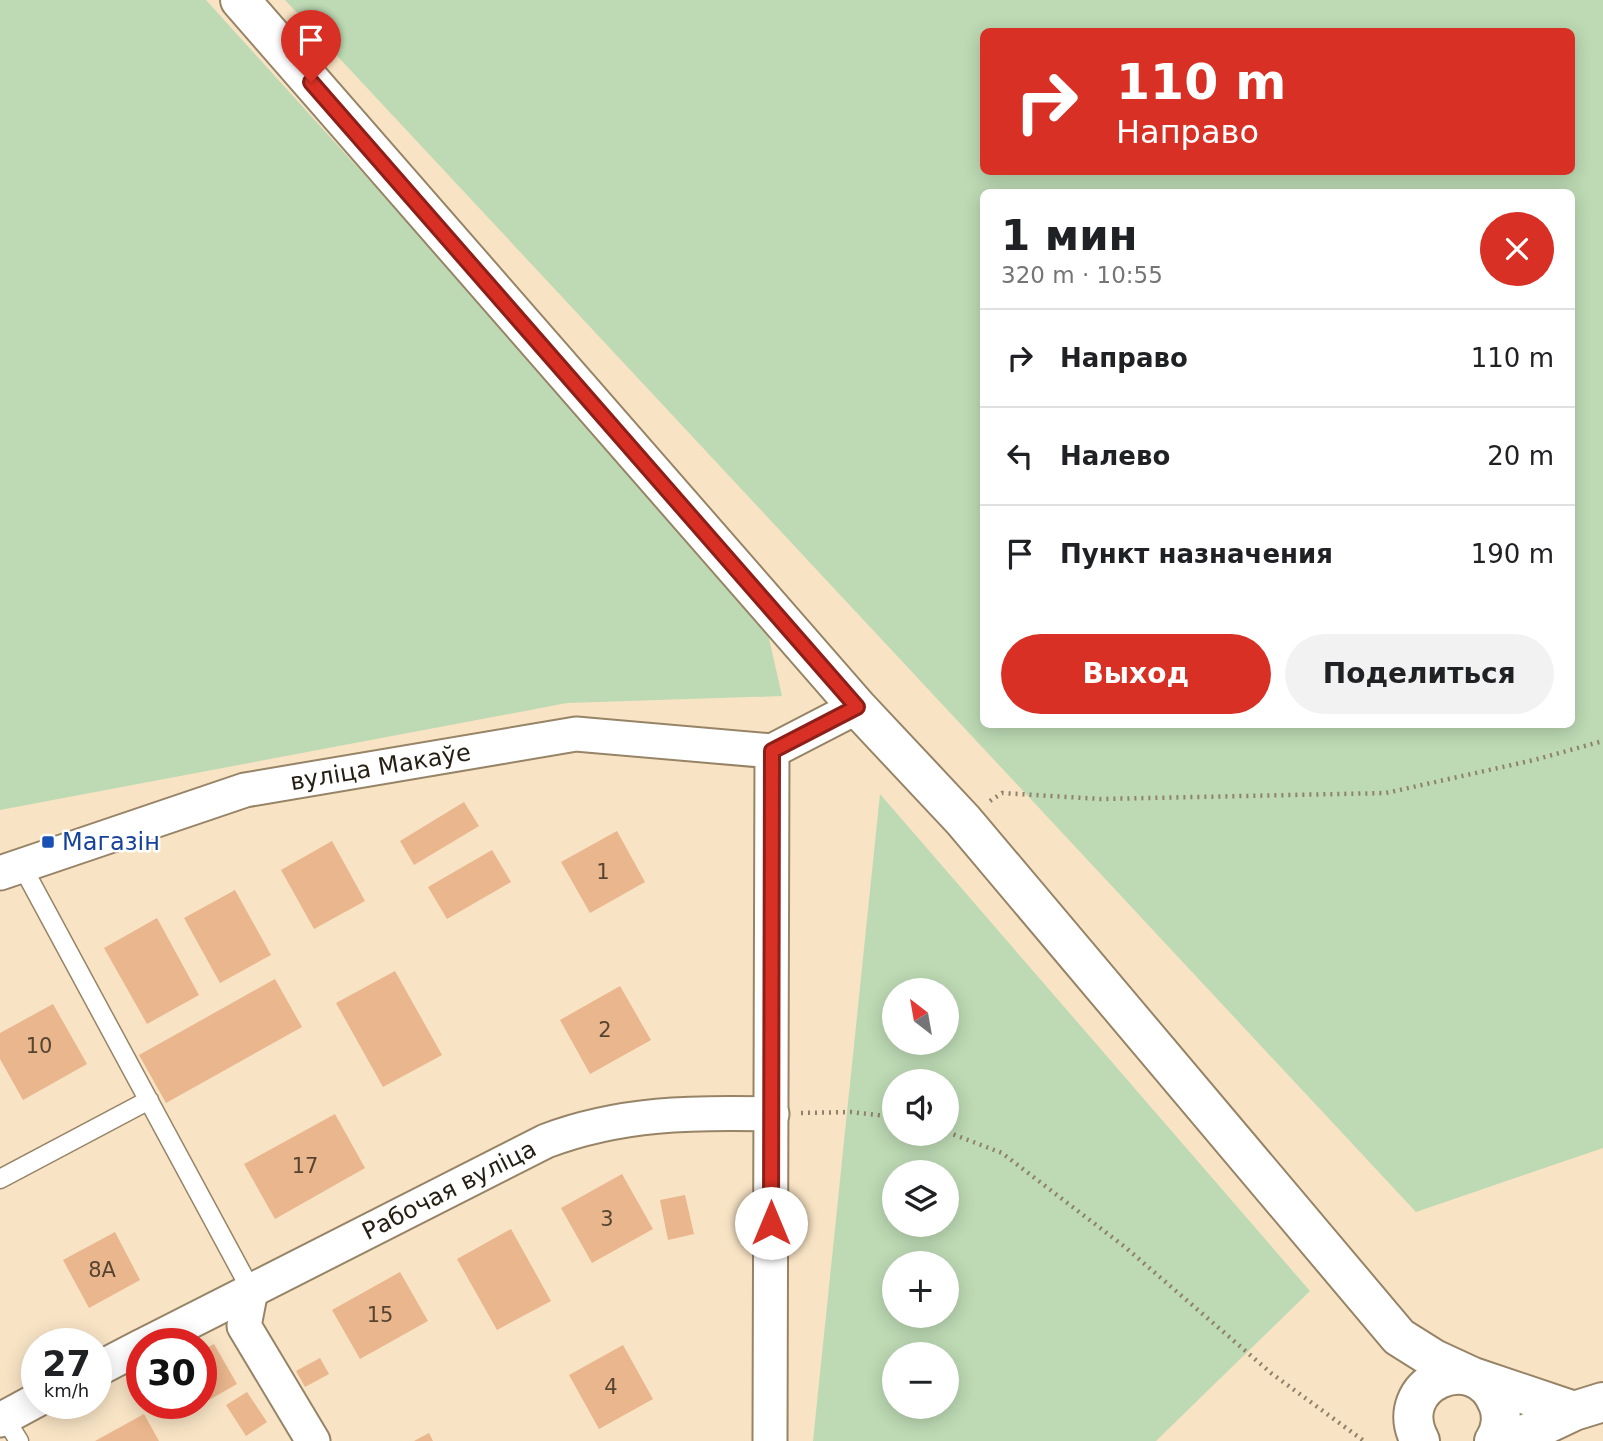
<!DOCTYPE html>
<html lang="ru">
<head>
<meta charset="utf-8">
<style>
	:root { --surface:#fff; --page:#f2f2f2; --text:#202124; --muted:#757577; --line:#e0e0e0; --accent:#d93025 }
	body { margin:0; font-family:"DejaVu Sans",sans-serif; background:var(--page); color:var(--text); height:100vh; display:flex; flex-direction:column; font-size:26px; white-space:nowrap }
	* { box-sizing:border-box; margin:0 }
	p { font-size:23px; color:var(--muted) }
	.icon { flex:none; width:38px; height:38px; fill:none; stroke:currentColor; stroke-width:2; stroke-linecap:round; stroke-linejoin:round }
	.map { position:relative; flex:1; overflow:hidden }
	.panel { position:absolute; left:980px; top:189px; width:595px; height:539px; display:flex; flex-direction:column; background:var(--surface); border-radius:10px; box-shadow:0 4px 18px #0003 }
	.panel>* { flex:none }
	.guide { position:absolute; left:980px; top:28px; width:595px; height:147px; border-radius:10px; box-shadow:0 4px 18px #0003; background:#d93025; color:#fff; overflow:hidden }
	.needle { width:46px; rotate:329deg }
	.tools { position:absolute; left:882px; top:978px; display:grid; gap:14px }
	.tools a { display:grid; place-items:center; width:77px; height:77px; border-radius:50%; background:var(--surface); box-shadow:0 4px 18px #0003; font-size:35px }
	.speed { position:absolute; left:21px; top:1328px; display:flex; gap:14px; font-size:35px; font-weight:700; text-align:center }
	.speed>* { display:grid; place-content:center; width:91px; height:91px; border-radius:50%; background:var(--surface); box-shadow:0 4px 18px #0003; line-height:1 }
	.speed small { font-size:18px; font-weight:400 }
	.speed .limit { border:10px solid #d22; background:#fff; color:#111 }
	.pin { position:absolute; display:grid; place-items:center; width:60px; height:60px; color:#fff; margin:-72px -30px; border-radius:50% 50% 50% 0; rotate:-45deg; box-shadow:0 0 7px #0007 }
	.pin .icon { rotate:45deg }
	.me { position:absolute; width:77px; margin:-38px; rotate:0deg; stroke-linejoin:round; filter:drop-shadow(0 0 5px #0008) }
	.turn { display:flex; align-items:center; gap:24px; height:147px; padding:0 21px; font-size:32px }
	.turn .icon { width:91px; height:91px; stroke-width:2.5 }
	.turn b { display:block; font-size:49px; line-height:60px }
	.round { display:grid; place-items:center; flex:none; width:74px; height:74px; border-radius:37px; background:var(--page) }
	.summary { display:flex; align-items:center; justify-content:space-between; height:119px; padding:0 21px }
	h1 { font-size:42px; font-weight:800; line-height:52px }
	.cta { display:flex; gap:14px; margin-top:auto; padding:14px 21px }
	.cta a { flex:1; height:80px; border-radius:42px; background:var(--accent); color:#fff; font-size:28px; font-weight:800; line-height:80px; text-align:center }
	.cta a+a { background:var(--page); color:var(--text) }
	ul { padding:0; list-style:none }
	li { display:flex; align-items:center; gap:21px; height:98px; padding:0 21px; border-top:2px solid var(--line) }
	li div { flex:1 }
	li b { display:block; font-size:26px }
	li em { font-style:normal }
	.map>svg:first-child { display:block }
	.green { fill:#bddab4; fill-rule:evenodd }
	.building { fill:#eab68d }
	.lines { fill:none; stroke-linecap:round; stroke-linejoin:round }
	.lane-casing { stroke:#978467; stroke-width:21 }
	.street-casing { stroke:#978467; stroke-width:37 }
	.secondary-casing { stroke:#978467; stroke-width:42 }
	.path { stroke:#8f816c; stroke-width:4.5; stroke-dasharray:2 5; stroke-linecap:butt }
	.lane { stroke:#fff; stroke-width:18 }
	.street { stroke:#fff; stroke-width:33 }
	.secondary { stroke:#fff; stroke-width:38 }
	.route-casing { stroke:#8d1f18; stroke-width:18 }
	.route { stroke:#d93025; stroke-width:12 }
	.transit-dot { fill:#1a4fb4; stroke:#fff; stroke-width:2.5 }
	.labels { text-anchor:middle; stroke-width:5; stroke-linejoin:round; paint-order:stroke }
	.number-label { font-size:21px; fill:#564431 }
	.street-label { font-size:24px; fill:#251e12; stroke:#fff }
	.transit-label { font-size:24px; fill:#164399; stroke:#fff; text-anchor:start }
</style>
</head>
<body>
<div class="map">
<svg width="1603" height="1441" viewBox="0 0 1603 1441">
	<rect width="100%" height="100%" fill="#f8e3c4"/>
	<!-- green -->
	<path class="green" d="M0 0H206L764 616 782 696 567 703 0 810Z
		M285 0H1603V1148L1416 1212ZM984 32H1572V172H984ZM984 192H1572V724H984Z
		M880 794 1310 1291 1156 1441H813ZM894 990H947V1043H894ZM894 1082H947V1134H894ZM894 1172H947V1225H894ZM894 1264H947V1316H894ZM894 1354H947V1407H894Z"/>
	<!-- building -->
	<path class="building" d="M464 802 479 826 414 865 400 841Z
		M617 831 645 882 590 913 561 862Z
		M332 841 365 901 314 929 281 870Z
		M492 850 511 882 447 919 428 887Z
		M235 890 271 955 220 983 184 918Z
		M157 918 199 995 147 1024 104 948Z
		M395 971 442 1055 383 1087 336 1003Z
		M275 979 302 1027 166 1103 139 1055Z
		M620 986 651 1040 590 1074 560 1020Z
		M53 1004 87 1064 23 1100 0 1059V1033Z
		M335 1114 365 1168 275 1219 244 1164Z
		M622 1174 653 1229 592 1263 561 1208Z
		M685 1195 694 1234 668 1240 660 1200Z
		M511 1229 551 1301 497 1330 457 1259Z
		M115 1232 140 1280 89 1308 63 1260Z
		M400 1272 428 1321 360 1359 332 1310Z
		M214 1344 237 1384 209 1400 201 1387V1351Z
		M623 1345 653 1399 599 1429 569 1375Z
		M320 1358 329 1374 305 1387 296 1371Z
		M247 1392 267 1422 246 1436 226 1405Z
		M144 1414 159 1441H95Z
		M429 1433 433 1441H414Z"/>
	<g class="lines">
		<defs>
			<path id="lane" d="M22 866 251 1290
				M0 1179 149 1100
				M4 1417 19 1441"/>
			<g id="street">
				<path d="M772 751 857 707"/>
				<path id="s1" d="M0 873 245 790 576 734 772 751"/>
				<path d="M251 1290 244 1326 313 1441"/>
				<path id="s2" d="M146 1344 546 1141C620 1113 693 1112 772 1114"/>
				<path d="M96 1370 142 1346"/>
				<path d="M0 1420 37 1400"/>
				<path d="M770 1441 772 751"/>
			</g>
			<path id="secondary" d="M240 0 857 707 963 820 1399 1337 1434 1359 1473 1377 1574 1411
				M1420 1441C1389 1383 1476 1346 1498 1404 1503 1416 1501 1431 1494 1441
				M1511 1441 1574 1411 1603 1402"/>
		</defs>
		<!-- lane casing -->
		<use href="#lane" class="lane-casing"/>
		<!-- street casing -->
		<use href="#street" class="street-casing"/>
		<!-- secondary casing -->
		<use href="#secondary" class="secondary-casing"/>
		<!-- path -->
		<path class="path" d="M990 801 1002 793 1101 799 1386 793 1534 760 1603 741
			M801 1113 851 1112 894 1117
			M947 1132 1002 1153 1125 1247 1271 1373 1364 1441"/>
		<!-- lane -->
		<use href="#lane" class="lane"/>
		<!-- street -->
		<use href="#street" class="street"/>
		<!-- secondary -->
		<use href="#secondary" class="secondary"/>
	</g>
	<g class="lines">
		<defs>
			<path id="route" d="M311 82 857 707 772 751 771 1223"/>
		</defs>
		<!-- route casing -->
		<use href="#route" class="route-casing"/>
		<!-- route -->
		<use href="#route" class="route"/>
	</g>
	<!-- markers -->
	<rect class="transit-dot" x="41" y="835" width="14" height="14" rx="3.5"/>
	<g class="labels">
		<!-- number labels -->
		<g class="number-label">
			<text x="603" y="879">1</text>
			<text x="605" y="1037">2</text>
			<text x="39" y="1053">10</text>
			<text x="305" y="1173">17</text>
			<text x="607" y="1226">3</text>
			<text x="102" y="1277">8А</text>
			<text x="380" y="1322">15</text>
			<text x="611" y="1394">4</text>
		</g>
		<!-- street labels -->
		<g class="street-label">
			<text dy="8" stroke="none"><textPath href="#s1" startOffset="396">вуліца Макаўе</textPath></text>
			<text dy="8" stroke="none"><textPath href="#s2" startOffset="340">Рабочая вуліца</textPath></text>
		</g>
		<!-- transit labels -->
		<g class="transit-label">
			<text x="62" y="850">Магазін</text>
		</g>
	</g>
</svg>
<div class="tools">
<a><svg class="needle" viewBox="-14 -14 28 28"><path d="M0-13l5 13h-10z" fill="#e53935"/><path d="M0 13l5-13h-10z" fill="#757577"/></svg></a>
<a><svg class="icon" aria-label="sound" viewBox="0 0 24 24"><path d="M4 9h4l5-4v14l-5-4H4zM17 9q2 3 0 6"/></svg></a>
<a><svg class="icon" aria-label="layers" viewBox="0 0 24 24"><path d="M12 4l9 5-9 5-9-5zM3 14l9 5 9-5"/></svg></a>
<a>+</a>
<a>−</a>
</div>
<div class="speed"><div>27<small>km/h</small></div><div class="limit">30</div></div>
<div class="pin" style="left:311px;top:82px;background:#d93025"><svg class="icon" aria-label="arrive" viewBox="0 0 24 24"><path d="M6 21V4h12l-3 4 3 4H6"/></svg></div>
<svg class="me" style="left:771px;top:1223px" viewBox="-20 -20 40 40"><circle r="19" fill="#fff"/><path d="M0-13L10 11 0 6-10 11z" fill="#d93025"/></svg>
<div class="guide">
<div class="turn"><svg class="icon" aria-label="right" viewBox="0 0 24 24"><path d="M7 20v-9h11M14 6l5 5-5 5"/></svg><div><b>110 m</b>Направо</div></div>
</div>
<section class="panel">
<div class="summary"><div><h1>1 мин</h1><p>320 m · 10:55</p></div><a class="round" style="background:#d93025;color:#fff"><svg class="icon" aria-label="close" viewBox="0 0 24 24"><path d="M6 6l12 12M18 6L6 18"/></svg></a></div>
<ul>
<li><svg class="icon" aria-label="right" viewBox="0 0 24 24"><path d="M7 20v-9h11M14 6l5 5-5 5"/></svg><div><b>Направо</b></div><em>110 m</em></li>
<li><svg class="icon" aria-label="left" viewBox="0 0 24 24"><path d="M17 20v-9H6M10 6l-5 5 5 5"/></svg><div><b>Налево</b></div><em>20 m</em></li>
<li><svg class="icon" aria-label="arrive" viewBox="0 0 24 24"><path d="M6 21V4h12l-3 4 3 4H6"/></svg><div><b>Пункт назначения</b></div><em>190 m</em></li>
</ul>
<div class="cta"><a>Выход</a><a>Поделиться</a></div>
</section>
</div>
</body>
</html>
